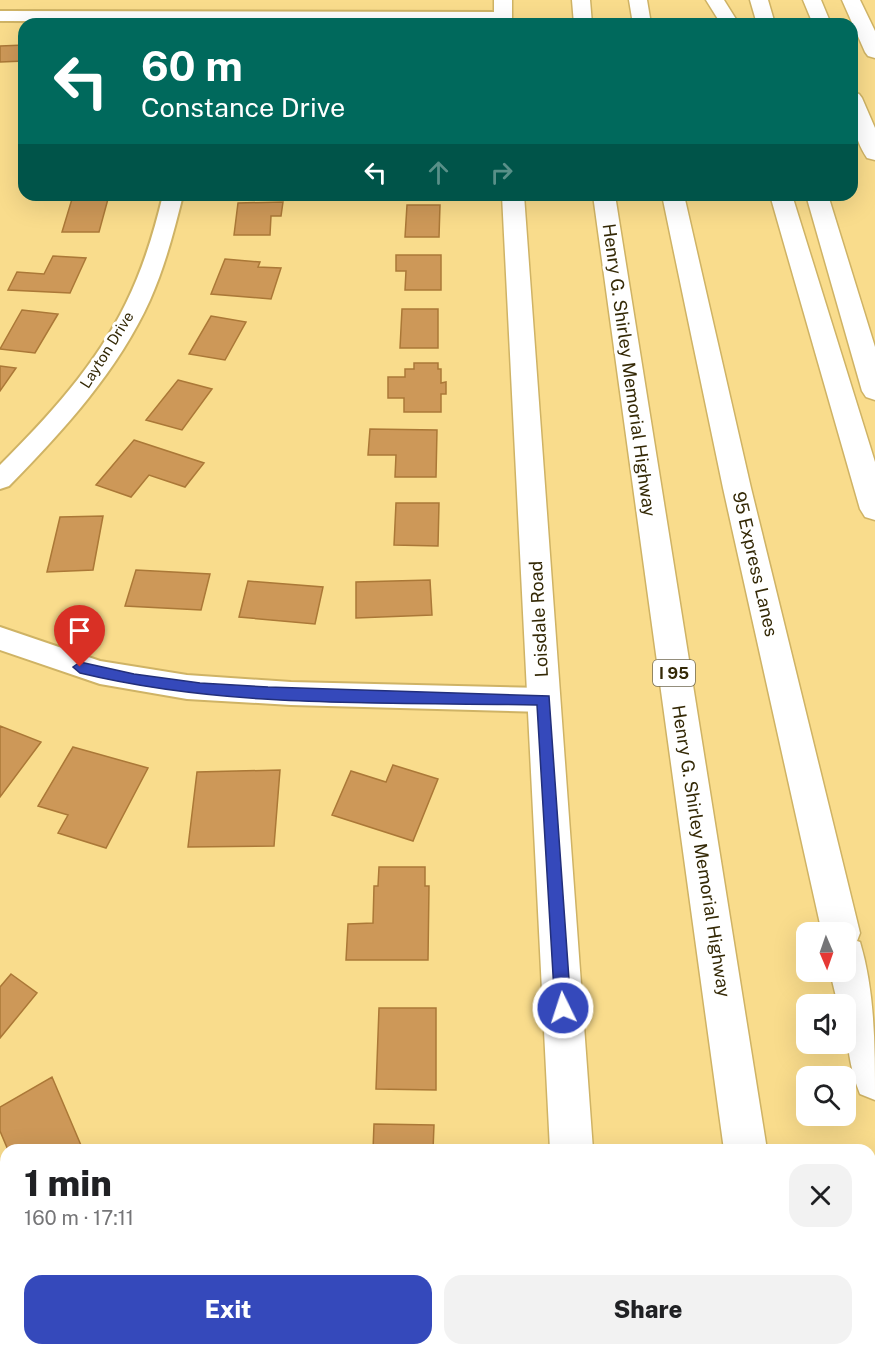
<!DOCTYPE html>
<html lang="en">
<head>
<meta charset="utf-8">
<style>
	:root { --surface:#fff; --page:#f2f2f2; --text:#202124; --muted:#757577; --accent:#3549bb }
	body { margin:0; font-family:"Public Sans",sans-serif; background:var(--page); color:var(--text); height:100vh; display:flex; flex-direction:column; font-size:22px; white-space:nowrap }
	* { box-sizing:border-box; margin:0 }
	p { font-size:20px; color:var(--muted) }
	.icon { flex:none; width:33px; height:33px; fill:none; stroke:currentColor; stroke-width:2; stroke-linecap:round; stroke-linejoin:round }
	.map { position:relative; flex:1; overflow:hidden }
	.side { position:absolute; left:0px; top:1144px; width:876px; height:212px; display:flex; flex-direction:column; background:var(--surface); border-radius:18px 18px 0 0; box-shadow:0 6px 24px #0002 }
	.side>* { flex:none }
	.banner { position:absolute; left:18px; top:18px; width:840px; height:183px; border-radius:18px; box-shadow:0 6px 24px #0002; background:#00695c; color:#fff; overflow:hidden }
	.needle { width:39px; rotate:178deg }
	.tools { position:absolute; left:796px; top:922px; display:grid; gap:12px }
	.tools a { display:grid; place-items:center; width:60px; height:60px; border-radius:12px; background:var(--surface); box-shadow:0 6px 24px #0002; font-size:30px }
	.pin { position:absolute; display:grid; place-items:center; width:51px; height:51px; color:#fff; margin:-62px -26px; border-radius:50% 50% 50% 0; rotate:-45deg; box-shadow:0 0 6px #0007 }
	.pin .icon { rotate:45deg }
	.me { position:absolute; width:66px; margin:-33px; rotate:356deg; stroke-linejoin:round; filter:drop-shadow(0 0 4px #0008) }
	.turn { display:flex; align-items:center; gap:21px; height:126px; padding:0 24px; font-size:27px }
	.turn .icon { width:78px; height:78px; stroke-width:2.5 }
	.turn b { display:block; font-size:42px; line-height:51px }
	.lanes { display:flex; align-items:center; height:57px; padding:0 24px; background:#0003; justify-content:center; gap:30px; direction:ltr }
	.lanes .off { opacity:.35 }
	.round { display:grid; place-items:center; flex:none; width:63px; height:63px; border-radius:18px; background:var(--page) }
	.headline { display:flex; align-items:center; justify-content:space-between; height:102px; padding:0 24px }
	h1 { font-size:36px; font-weight:800; line-height:45px }
	.primary-button { display:flex; gap:12px; margin-top:auto; padding:12px 24px }
	.primary-button a { flex:1; height:69px; border-radius:18px; background:var(--accent); color:#fff; font-size:24px; font-weight:800; line-height:69px; text-align:center }
	.primary-button a+a { background:var(--page); color:var(--text) }
	.map>svg:first-child { display:block }
	.building { fill:#cd9858; stroke:#ab7837; stroke-width:1.5 }
	.lines { fill:none; stroke-linecap:round; stroke-linejoin:round }
	.minor-casing { stroke:#cfb365; stroke-width:4 }
	.secondary-casing { stroke:#cfb365; stroke-width:3 }
	.motorway-casing { stroke:#cfb365; stroke-width:3 }
	.minor { fill:#fff; fill-rule:evenodd }
	.secondary { fill:#fff; fill-rule:evenodd }
	.motorway { fill:#fff; fill-rule:evenodd }
	.route { fill:#3549bb; stroke:#222f7a; stroke-width:1.5 }
	.labels { text-anchor:middle; stroke-width:6; stroke-linejoin:round; paint-order:stroke }
	.far-street-label { font-size:15px; fill:#342906; stroke:#fff }
	.shield { fill:#fff; stroke:#716951; stroke-width:1.5 }
	.shield-label { font-size:16px; font-weight:bold; fill:#342906 }
	.street-label { font-size:18px; fill:#342906; stroke:#fff }
</style>
</head>
<body>
<div class="map">
<svg width="875" height="1355" viewBox="0 0 875 1355">
	<rect width="100%" height="100%" fill="#f9dc8c"/>
	<!-- building -->
	<path class="building" d="M24 45V61L0 62V46Z
		M72 199H108L99 232H62Z
		M283 202 281 216H271L270 235H234L238 203Z
		M407 205H440L439 237H405Z
		M396 255H441V290H405L406 271H396Z
		M53 256 86 258 70 293 8 290 17 272 44 274Z
		M225 259 260 262 258 267 281 268 271 299 211 294Z
		M402 309H438V348H400Z
		M22 310 58 314 35 353 0 349Z
		M211 316 246 322 225 360 189 354Z
		M414 363H438V369H441V383L446 382V394H441V412H404V398H388V377H405V369H414Z
		M0 366 16 368 0 391Z
		M178 380 212 389 182 430 146 420Z
		M370 429 437 430 436 477H395L396 455H368Z
		M134 440 204 463 185 487 149 475 131 497 96 485Z
		M396 503H439L438 546 394 545Z
		M103 516 93 570 47 572 60 517Z
		M136 570 210 574 201 610 125 606Z
		M430 580 432 615 356 618V582Z
		M248 581 323 587 315 624 239 617Z
		M0 726 41 742 0 797Z
		M73 747 148 768 106 848 58 833 68 815 38 806Z
		M393 765 438 779 413 841 332 815 351 771 386 782Z
		M280 770 274 846 188 847 197 772Z
		M379 867H425V886H429L428 960H346L348 924 373 923 374 886H378Z
		M11 974 37 993 0 1038V987Z
		M379 1008H436V1090L376 1089Z
		M52 1077 83 1150H8L0 1131V1107Z
		M374 1124 434 1125 433 1150H373Z
		M40 1350H124V1355H40Z
		M355 1350H424V1355H355Z"/>
	<g class="lines">
		<defs>
			<path id="minor" d="M0 11 503 12 511 17 503 22 0 21Z
				M163 195H183C174 231 165 266 150 300 118 371 63 431 9 486L0 489V465C48 417 96 365 126 303 143 269 154 232 163 195Z
				M0 627 100 661 187 675 291 682 544 688 554 692 558 700 554 708 544 712 291 705 187 699 100 684 0 650Z"/>
			<path id="secondary" d="M494 0H512V24H494Z
				M803 0H821L831 24H813Z
				M842 0H860L875 31V58L868 56 865 52Z
				M852 92 859 94 862 98 875 128V160L867 158C853 137 852 116 852 92Z
				M502 195H524L593 1150H550Z
				M560 1350H608L609 1355H561Z"/>
			<path id="motorway" d="M572 0H590L592 24H574Z
				M629 0H647L651 24H633Z
				M706 0H724L739 24H721Z
				M750 0H768L775 24H757Z
				M593 195H615L767 1150H724Z
				M662 195H684L751 488 860 933 857 941 860 942C875 992 875 1047 875 1100L860 1094C848 1064 846 1036 846 1005H838L830 972H846V933H822L723 488Z
				M770 195H792L875 462V520L865 517 860 509Z
				M806 195H828L875 347V400L866 397 862 391Z
				M752 1350H800V1355H752Z"/>
		</defs>
		<!-- minor casing -->
		<use href="#minor" class="minor-casing"/>
		<!-- secondary casing -->
		<use href="#secondary" class="secondary-casing"/>
		<!-- motorway casing -->
		<use href="#motorway" class="motorway-casing"/>
		<!-- minor -->
		<use href="#minor" class="minor"/>
		<!-- secondary -->
		<use href="#secondary" class="secondary"/>
		<!-- motorway -->
		<use href="#motorway" class="motorway"/>
	</g>
	<!-- route -->
	<path class="route" d="M80 662 134 674 200 683 268 687 549 696 571 1008 569 1014 563 1016 557 1014 555 1008 537 705C385 702 229 709 80 673L73 667Z"/>
	<g class="labels">
		<!-- far-street labels -->
		<g class="far-street-label">
			<text transform="translate(107 350) rotate(-58)" y="5">Layton Drive</text>
		</g>
		<!-- shield labels -->
		<rect class="shield" x="653" y="660" width="42" height="26" rx="4.5"/>
		<g class="shield-label">
			<text x="674" y="679">I 95</text>
		</g>
		<!-- street labels -->
		<g class="street-label">
			<text transform="translate(629 370) rotate(82)" y="6">Henry G. Shirley Memorial Highway</text>
			<text transform="translate(755 564) rotate(77)" y="6">95 Express Lanes</text>
			<text transform="translate(539 619) rotate(-93)" y="6">Loisdale Road</text>
			<text transform="translate(701 851) rotate(81)" y="6">Henry G. Shirley Memorial Highway</text>
		</g>
	</g>
</svg>
<div class="tools">
<a><svg class="needle" viewBox="-14 -14 28 28"><path d="M0-13l5 13h-10z" fill="#e53935"/><path d="M0 13l5-13h-10z" fill="#757577"/></svg></a>
<a><svg class="icon" aria-label="sound" viewBox="0 0 24 24"><path d="M4 9h4l5-4v14l-5-4H4zM17 9q2 3 0 6"/></svg></a>
<a><svg class="icon" aria-label="search" viewBox="0 0 24 24"><circle cx="10" cy="10" r="6"/><path d="M15 15l6 6"/></svg></a>
</div>
<div class="pin" style="left:80px;top:667px;background:#d93025"><svg class="icon" aria-label="arrive" viewBox="0 0 24 24"><path d="M6 21V4h12l-3 4 3 4H6"/></svg></div>
<svg class="me" style="left:563px;top:1008px" viewBox="-20 -20 40 40"><circle r="17" fill="#3549bb" stroke="#fff" stroke-width="3"/><path d="M0-11L8 9 0 5-8 9z" fill="#fff"/></svg>
<div class="banner">
<div class="turn"><svg class="icon" aria-label="left" viewBox="0 0 24 24"><path d="M17 20v-9H6M10 6l-5 5 5 5"/></svg><div><b>60 m</b>Constance Drive</div></div>
<div class="lanes"><svg class="icon" aria-label="left" viewBox="0 0 24 24"><path d="M17 20v-9H6M10 6l-5 5 5 5"/></svg><svg class="icon off" aria-label="ahead" viewBox="0 0 24 24"><path d="M12 20V5M6 11l6-6 6 6"/></svg><svg class="icon off" aria-label="right" viewBox="0 0 24 24"><path d="M7 20v-9h11M14 6l5 5-5 5"/></svg></div>
</div>
<section class="side">
<div class="headline"><div><h1>1 min</h1><p>160 m · 17:11</p></div><a class="round"><svg class="icon" aria-label="close" viewBox="0 0 24 24"><path d="M6 6l12 12M18 6L6 18"/></svg></a></div>
<div class="primary-button"><a>Exit</a><a>Share</a></div>
</section>
</div>
</body>
</html>
